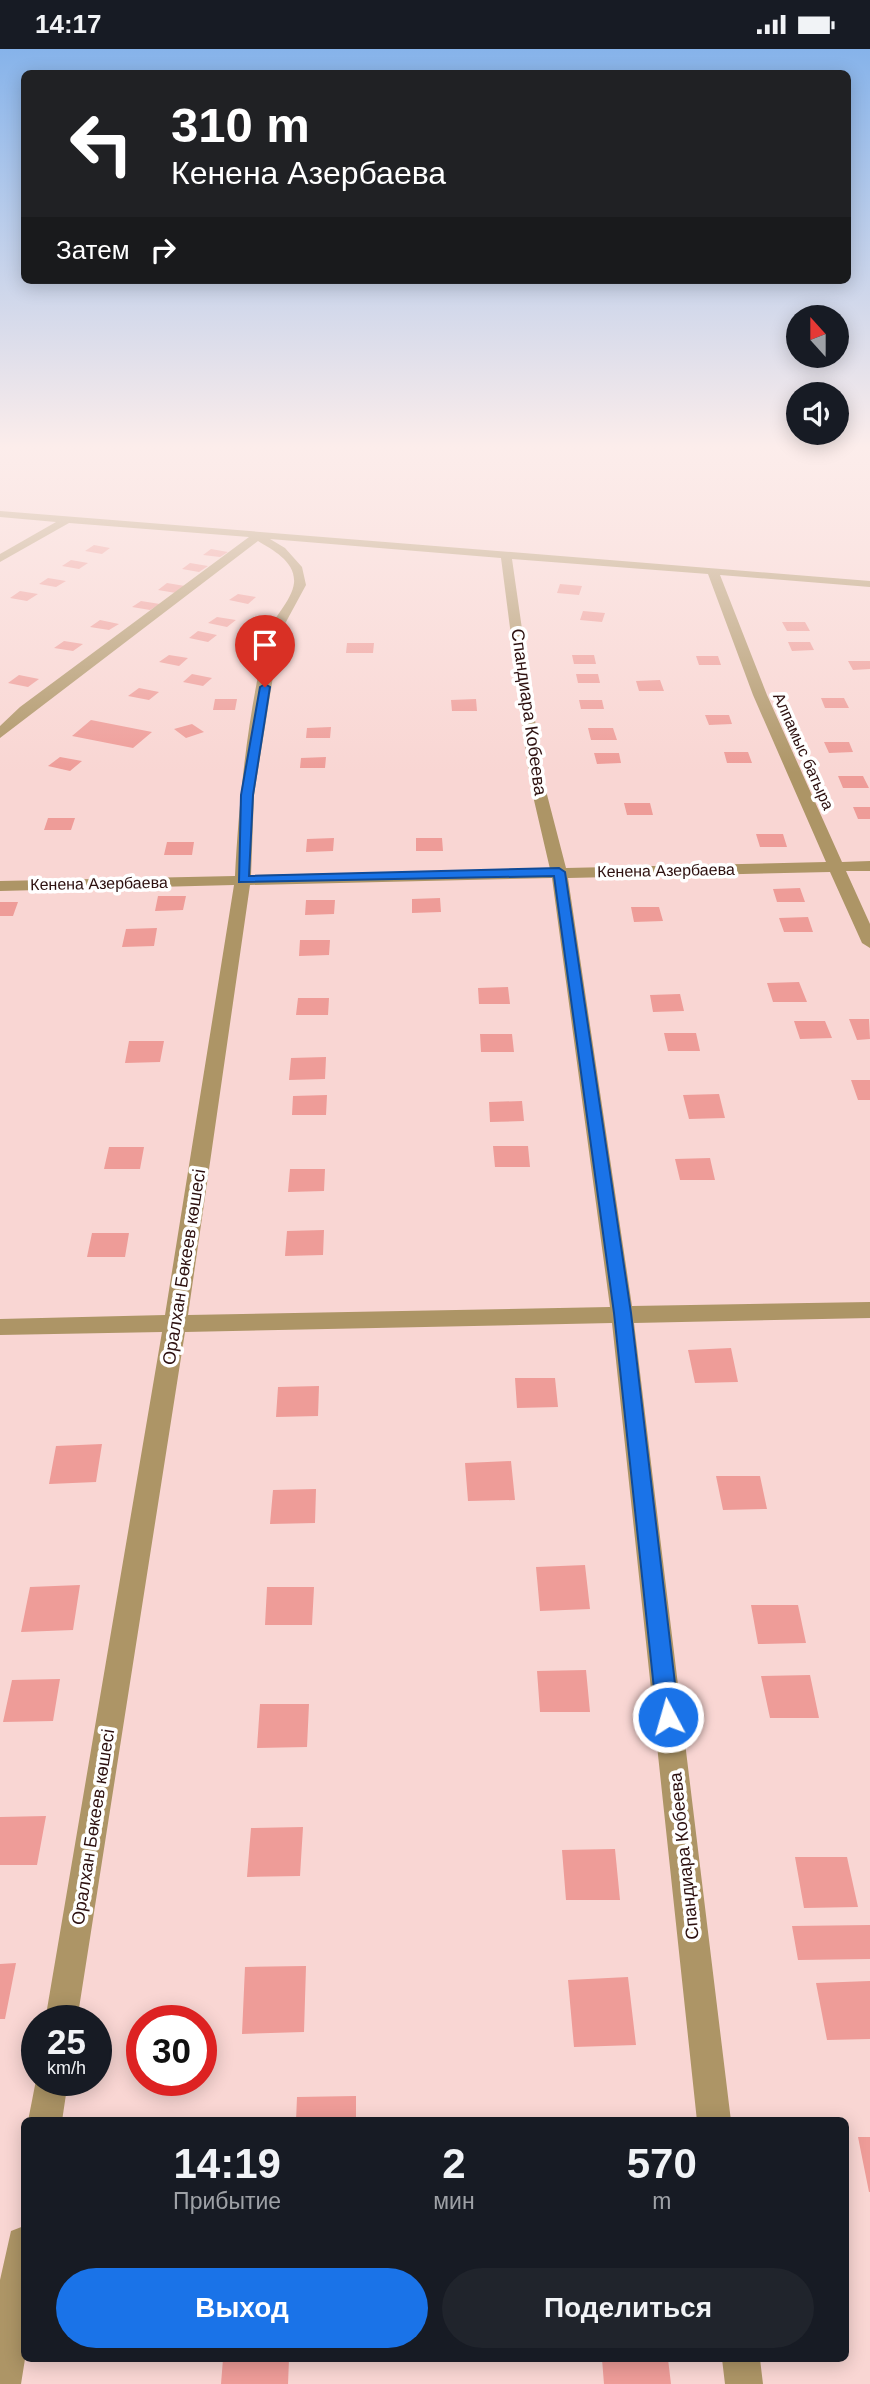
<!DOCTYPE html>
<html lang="ru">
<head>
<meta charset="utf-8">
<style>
	:root { --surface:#171b24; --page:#20242c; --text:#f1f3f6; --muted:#9ea1a6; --accent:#1a73e8 }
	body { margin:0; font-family:Helvetica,sans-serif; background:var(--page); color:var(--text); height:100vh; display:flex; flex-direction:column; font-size:26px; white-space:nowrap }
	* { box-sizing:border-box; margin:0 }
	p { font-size:23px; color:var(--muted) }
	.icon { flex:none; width:38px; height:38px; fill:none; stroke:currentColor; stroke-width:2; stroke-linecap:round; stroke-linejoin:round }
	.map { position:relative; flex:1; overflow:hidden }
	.sheet { position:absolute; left:21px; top:2068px; width:828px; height:245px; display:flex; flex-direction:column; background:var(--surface); border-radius:10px; box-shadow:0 4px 18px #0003 }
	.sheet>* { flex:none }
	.hud { position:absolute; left:21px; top:21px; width:830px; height:214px; border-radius:10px; box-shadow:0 4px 18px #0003; background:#202124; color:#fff; overflow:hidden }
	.needle { width:46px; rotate:339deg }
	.fabs { position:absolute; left:786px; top:256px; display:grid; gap:14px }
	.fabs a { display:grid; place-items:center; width:63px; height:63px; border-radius:50%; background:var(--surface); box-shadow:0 4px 18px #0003; font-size:35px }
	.speed { position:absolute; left:21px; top:1956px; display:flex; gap:14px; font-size:35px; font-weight:700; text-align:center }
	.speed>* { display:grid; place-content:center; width:91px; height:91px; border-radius:50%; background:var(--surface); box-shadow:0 4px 18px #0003; line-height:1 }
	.speed small { font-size:18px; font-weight:400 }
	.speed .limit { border:10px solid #d22; background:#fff; color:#111 }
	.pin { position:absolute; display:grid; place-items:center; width:60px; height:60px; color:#fff; margin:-72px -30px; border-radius:50% 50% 50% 0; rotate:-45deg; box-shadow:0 0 7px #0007 }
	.pin .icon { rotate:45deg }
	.me { position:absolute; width:77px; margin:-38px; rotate:354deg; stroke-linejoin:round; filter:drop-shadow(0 0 5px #0008) }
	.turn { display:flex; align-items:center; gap:24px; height:147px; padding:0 35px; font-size:32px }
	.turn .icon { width:91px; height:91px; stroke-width:2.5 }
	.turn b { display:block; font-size:49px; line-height:60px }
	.then { display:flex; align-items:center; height:66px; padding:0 35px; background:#0003; gap:14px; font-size:26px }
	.eta { display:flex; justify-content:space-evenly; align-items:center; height:119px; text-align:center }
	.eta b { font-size:42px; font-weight:800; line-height:49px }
	.button { display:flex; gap:14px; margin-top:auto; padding:14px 35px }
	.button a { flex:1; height:80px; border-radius:42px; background:var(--accent); color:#fff; font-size:28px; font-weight:800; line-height:80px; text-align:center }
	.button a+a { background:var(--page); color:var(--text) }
	.status { display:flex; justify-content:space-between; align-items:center; height:49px; padding:0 35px; background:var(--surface); direction:ltr }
	.status svg { height:19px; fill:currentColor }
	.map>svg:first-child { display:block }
	.building { fill:#ee9c98 }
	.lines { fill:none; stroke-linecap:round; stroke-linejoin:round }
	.minor { fill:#ad9566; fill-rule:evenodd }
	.route { fill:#1a73e8; stroke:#114b97; stroke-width:2 }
	.labels { text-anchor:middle; stroke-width:7; stroke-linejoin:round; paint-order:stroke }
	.far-street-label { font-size:16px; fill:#2d100f; stroke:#fff }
	.street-label { font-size:18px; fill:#2d100f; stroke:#fff }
</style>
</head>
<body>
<div class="status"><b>14:17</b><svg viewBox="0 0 49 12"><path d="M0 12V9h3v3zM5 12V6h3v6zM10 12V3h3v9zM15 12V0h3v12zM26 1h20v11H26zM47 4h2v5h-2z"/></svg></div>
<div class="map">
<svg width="870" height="2335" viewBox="0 0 870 2335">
	<rect width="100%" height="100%" fill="#f9d6d3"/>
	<!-- building -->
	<path class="building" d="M94 496 110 499 102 505 85 502Z
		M211 500 228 503 220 508 203 506Z
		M71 511 88 514 79 520 62 517Z
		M190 514 208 517 199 523 182 520Z
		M48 529 66 532 56 538 39 535Z
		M167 534 185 537 176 544 158 541Z
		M560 535 582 537 579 546 557 544Z
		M20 542 38 545 27 552 10 549Z
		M238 545 256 548 248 555 229 551Z
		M141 552 160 555 150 561 132 558Z
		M583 562 605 564 602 573 580 571Z
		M217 568 236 571 227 578 208 574Z
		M100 571 119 575 109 581 90 578Z
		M782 573H805L810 582H787Z
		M198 582 217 586 208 593 189 589Z
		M64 592 83 595 73 602 54 599Z
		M788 593H810L814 601 792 602Z
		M347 594H374L373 604H346Z
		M169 606 188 609 179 617 159 613Z
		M572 606H594L596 615H574Z
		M696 607H718L721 616H699Z
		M848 612H870V620L853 621Z
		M192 625 212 629 203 637 183 633Z
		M576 625H598L600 634H578Z
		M19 626 39 630 28 638 8 634Z
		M660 631 664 642H639L636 632Z
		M139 639 159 643 149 651 128 647Z
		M821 649H844L849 659H825Z
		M215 650H237L235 661H213Z
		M476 650 477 662H452L451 651Z
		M579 651H602L604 660H581Z
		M705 666H729L732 675 709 676Z
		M91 671 152 683 133 699 72 687Z
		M192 675 204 683 186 689 174 680Z
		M331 678 330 689H306L307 679Z
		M588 679H613L617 691H591Z
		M824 693H849L853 703 829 704Z
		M724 703H748L752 714H727Z
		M594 704H619L621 714 597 715Z
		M60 708 82 712 70 722 48 717Z
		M326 708 325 719H300L301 709Z
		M838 727H863L869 739H843Z
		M624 754H650L653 766H627Z
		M853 758H870V770H858Z
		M48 769H75L71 781H44Z
		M756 785H783L787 798H760Z
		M334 789 333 802 306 803 307 790Z
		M416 789H442L443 802H416Z
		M167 793H194L192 806H164Z
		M800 839 805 853H777L773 840Z
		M158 847H186L183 861 155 862Z
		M440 849 441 863 412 864V850Z
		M306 851H335L334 865 305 866Z
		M0 853H18L13 867H0Z
		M631 858H659L663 872 634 873Z
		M808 868 813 883H784L779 869Z
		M157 879 154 897 122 898 126 880Z
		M300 891H330L329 906 299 907Z
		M799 933 807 953H773L767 934Z
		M508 938 510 955H479L478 939Z
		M680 945 684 962 653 963 650 946Z
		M298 949H329L328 966H296Z
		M849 970H869L870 990 857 991Z
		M794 972H825L832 989 800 990Z
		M664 984H696L700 1002H668Z
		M480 985H512L514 1003H481Z
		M129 992H164L160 1013 125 1014Z
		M326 1008 325 1030 289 1031 291 1009Z
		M851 1031H870V1051H858Z
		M719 1045 725 1069 689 1070 683 1046Z
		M327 1046 326 1066H292L293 1047Z
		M522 1052 524 1072 490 1073 489 1053Z
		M493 1097H528L530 1118H495Z
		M109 1098H144L140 1120H104Z
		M710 1109 715 1131H680L675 1110Z
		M290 1120H325L324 1142 288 1143Z
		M324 1181 323 1206 285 1207 287 1182Z
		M92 1184H129L125 1208H87Z
		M731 1299 738 1333 695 1334 688 1301Z
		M515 1329H555L558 1358 517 1359Z
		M319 1337 318 1367 276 1368 278 1338Z
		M102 1395 96 1433 49 1435 56 1397Z
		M511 1412 515 1451 468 1452 465 1414Z
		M716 1427H760L767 1460 723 1461Z
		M316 1440 315 1474 270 1475 273 1441Z
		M585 1516 590 1560 540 1562 536 1518Z
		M80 1536 73 1581 21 1583 30 1538Z
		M267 1538H314L312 1576H265Z
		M751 1556H798L806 1594 758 1595Z
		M586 1621 590 1663H540L537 1622Z
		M810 1626 819 1669H770L761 1627Z
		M60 1630 53 1672 3 1673 12 1631Z
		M260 1655H309L307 1698 257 1699Z
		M46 1767 37 1816H0V1768Z
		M303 1778 300 1827 247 1828 251 1779Z
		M615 1800 620 1851H566L562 1801Z
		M795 1808H847L858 1858 804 1859Z
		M870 1876V1910L798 1911 792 1877Z
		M16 1914 5 1970H0V1915Z
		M306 1917 304 1983 242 1985 245 1918Z
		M628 1928 636 1996 574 1998 568 1931Z
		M870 1932V1990L827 1991 816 1934Z
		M356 2047V2072H296L297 2048Z
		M858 2088H870V2143H869Z
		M223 2310H289L288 2335H221Z
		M602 2310H668L671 2335H604Z"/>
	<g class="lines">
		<!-- minor -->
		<path class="minor" d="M0 462 870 532V538L720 526 767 646 842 813 870 812V822H846L870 875V899L862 894 830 823 568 829 632 1257 870 1253V1269L634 1274 731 2072H697L612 1274 185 1283 77 1972H45L162 1283 0 1286V1270L165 1266 234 836 0 842V832L235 827C239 750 248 662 267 587 272 569 292 552 294 534 296 513 273 501 258 492L0 689V677L20 658 249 488 69 474 0 513V505L56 473 0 468ZM270 490 501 509 530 734 550 820 251 826 254 746 280 584 306 536 302 518 285 499ZM512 510 708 525 753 646 826 813 566 819 544 734ZM552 829 610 1258 188 1266 250 836Z
			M37 2026V2032H68L62 2072H28Z
			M24 2177 25 2310 21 2335H0V2231L11 2182Z
			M722 2310H760L763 2335H725Z"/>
	</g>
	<!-- sky -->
	<linearGradient id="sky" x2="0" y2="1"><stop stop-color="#86b3ea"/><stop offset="0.55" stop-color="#fcedeb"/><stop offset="1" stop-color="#fcedeb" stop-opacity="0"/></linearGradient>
	<rect width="870" height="724" fill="url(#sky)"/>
	<!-- route -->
	<path class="route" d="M265 635 270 638 253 746 249 827 559 819 565 823 631 1264 679 1668 676 1675 668 1678 661 1675 657 1668 614 1264 554 827 239 833 241 746 260 638Z"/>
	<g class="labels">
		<!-- far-street labels -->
		<g class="far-street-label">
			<text transform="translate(804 702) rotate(66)" y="6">Алпамыс батыра</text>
			<text transform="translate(666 821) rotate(-1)" y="6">Кенена Азербаева</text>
			<text transform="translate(99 834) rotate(-1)" y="6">Кенена Азербаева</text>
		</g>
		<!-- street labels -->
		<g class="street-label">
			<text transform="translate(529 663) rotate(82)" y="6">Спандиара Кобеева</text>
			<text transform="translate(184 1218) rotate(-81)" y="6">Оралхан Бөкеев көшесі</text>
			<text transform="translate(93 1778) rotate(-81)" y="6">Оралхан Бөкеев көшесі</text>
			<text transform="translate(684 1807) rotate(-96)" y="6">Спандиара Кобеева</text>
		</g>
	</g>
</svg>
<div class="fabs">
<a><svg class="needle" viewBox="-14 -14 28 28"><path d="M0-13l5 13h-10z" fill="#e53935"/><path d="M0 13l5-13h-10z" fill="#9ea1a6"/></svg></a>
<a><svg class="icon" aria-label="sound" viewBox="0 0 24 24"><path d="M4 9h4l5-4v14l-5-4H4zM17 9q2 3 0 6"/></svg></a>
</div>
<div class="speed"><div>25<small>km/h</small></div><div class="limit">30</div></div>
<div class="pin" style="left:265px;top:638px;background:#d93025"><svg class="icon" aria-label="arrive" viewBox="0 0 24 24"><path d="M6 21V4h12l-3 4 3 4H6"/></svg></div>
<svg class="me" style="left:668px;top:1668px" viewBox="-20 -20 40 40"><circle r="17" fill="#1a73e8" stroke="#fff" stroke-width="3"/><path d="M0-11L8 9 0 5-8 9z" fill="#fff"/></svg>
<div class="hud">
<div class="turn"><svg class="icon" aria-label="left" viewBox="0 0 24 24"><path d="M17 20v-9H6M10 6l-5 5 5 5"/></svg><div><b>310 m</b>Кенена Азербаева</div></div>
<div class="then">Затем<svg class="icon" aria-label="right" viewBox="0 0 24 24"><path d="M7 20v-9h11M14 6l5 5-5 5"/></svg></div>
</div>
<section class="sheet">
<div class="eta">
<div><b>14:19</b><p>Прибытие</p></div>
<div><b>2</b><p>мин</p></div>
<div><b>570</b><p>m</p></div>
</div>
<div class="button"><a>Выход</a><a>Поделиться</a></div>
</section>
</div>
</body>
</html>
